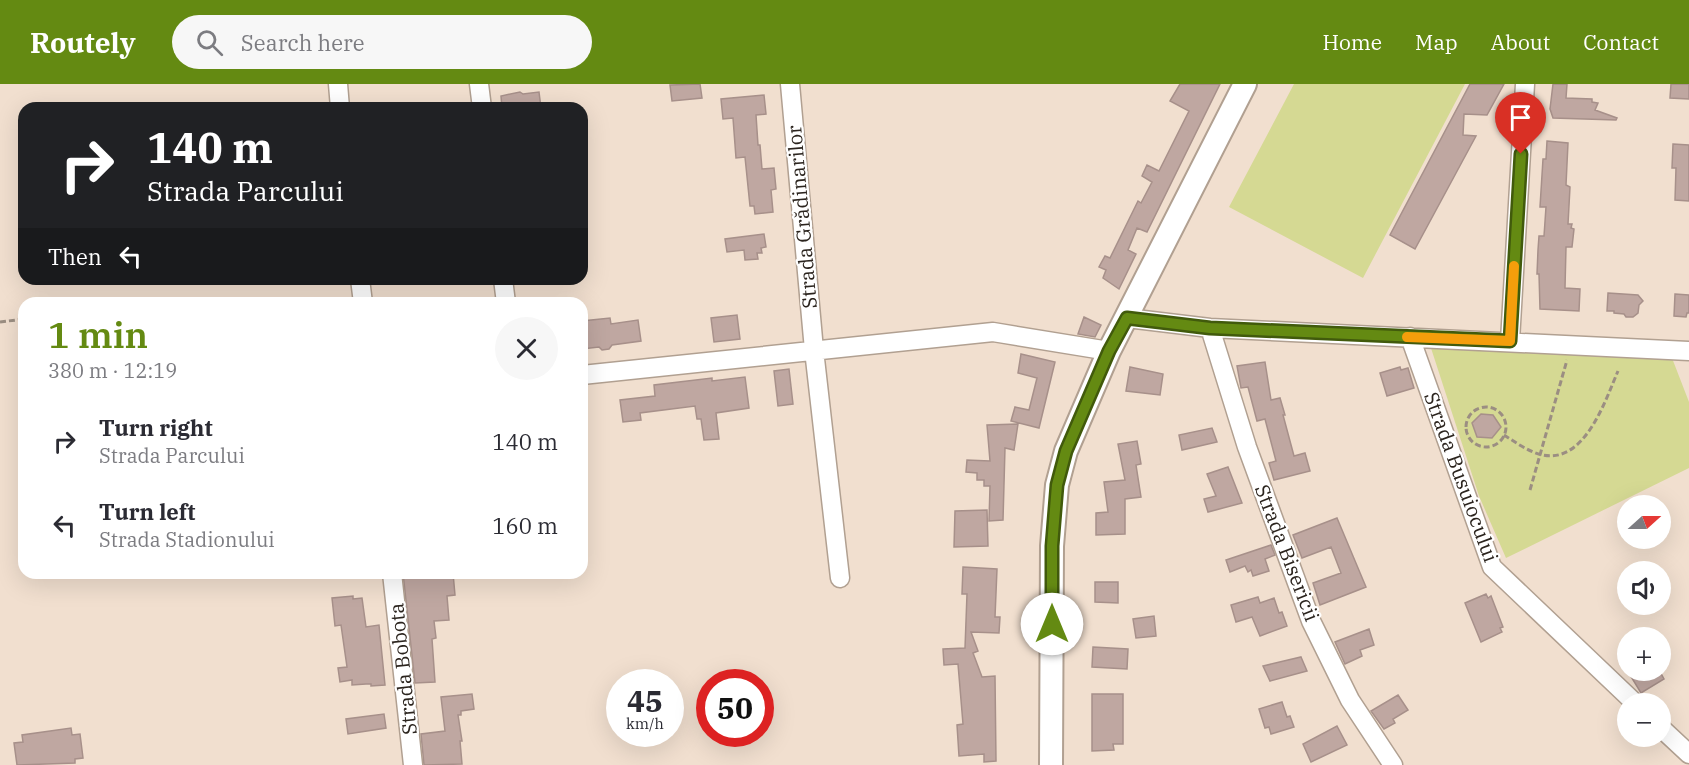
<!DOCTYPE html>
<html lang="en">
<head>
<meta charset="utf-8">
<style>
	:root { --surface:#fff; --page:#f7f7f7; --text:#2b2b33; --muted:#7c7c81; --accent:#648a12 }
	body { margin:0; font-family:"IBM Plex Serif",serif; background:var(--page); color:var(--text); height:100vh; display:flex; flex-direction:column; font-size:22px; white-space:nowrap }
	* { box-sizing:border-box; margin:0 }
	p { font-size:20px; color:var(--muted) }
	.icon { flex:none; width:33px; height:33px; fill:none; stroke:currentColor; stroke-width:2; stroke-linecap:round; stroke-linejoin:round }
	.map { position:relative; flex:1; overflow:hidden }
	.drawer { position:absolute; left:18px; top:213px; width:570px; height:282px; display:flex; flex-direction:column; background:var(--surface); border-radius:18px; box-shadow:0 6px 24px #0002 }
	.drawer>* { flex:none }
	.guide { position:absolute; left:18px; top:18px; width:570px; height:183px; border-radius:18px; box-shadow:0 6px 24px #0002; background:#202124; color:#fff; overflow:hidden }
	.needle { width:39px; rotate:69deg }
	.tools { position:absolute; left:1617px; top:411px; display:grid; gap:12px }
	.tools a { display:grid; place-items:center; width:54px; height:54px; border-radius:50%; background:var(--surface); box-shadow:0 6px 24px #0002; font-size:30px }
	.speed { position:absolute; left:606px; top:585px; display:flex; gap:12px; font-size:30px; font-weight:700; text-align:center }
	.speed>* { display:grid; place-content:center; width:78px; height:78px; border-radius:50%; background:var(--surface); box-shadow:0 6px 24px #0002; line-height:1 }
	.speed small { font-size:15px; font-weight:400 }
	.speed .limit { border:9px solid #d22; background:#fff; color:#111 }
	.pin { position:absolute; display:grid; place-items:center; width:51px; height:51px; color:#fff; margin:-62px -26px; border-radius:50% 50% 50% 0; rotate:-45deg; box-shadow:0 0 6px #0007 }
	.pin .icon { rotate:45deg }
	.me { position:absolute; width:66px; margin:-33px; rotate:0deg; stroke-linejoin:round; filter:drop-shadow(0 0 4px #0008) }
	.turn { display:flex; align-items:center; gap:21px; height:126px; padding:0 30px; font-size:27px }
	.turn .icon { width:78px; height:78px; stroke-width:2.5 }
	.turn b { display:block; font-size:42px; line-height:51px }
	.then { display:flex; align-items:center; height:57px; padding:0 30px; background:#0003; gap:12px; font-size:22px }
	.round { display:grid; place-items:center; flex:none; width:63px; height:63px; border-radius:32px; background:var(--page) }
	.headline { display:flex; align-items:center; justify-content:space-between; height:102px; padding:0 30px }
	h1 { font-size:36px; font-weight:600; line-height:45px; color:var(--accent) }
	ul { padding:0; list-style:none }
	li { display:flex; align-items:center; gap:18px; height:84px; padding:0 30px }
	li div { flex:1 }
	li b { display:block; font-size:22px }
	li em { font-style:normal }
	header { display:flex; align-items:center; gap:36px; box-sizing:border-box; height:84px; padding:0 30px; background:var(--accent); color:#fff }
	header strong { font-size:28px }
	nav { display:flex; gap:33px; margin-inline-start:auto; font-size:21px }
	.search { width:420px; height:54px; background:var(--page); display:flex; align-items:center; gap:15px; box-sizing:border-box; padding:0 21px; border-radius:33px; color:var(--muted); font-size:22px }
	.map>svg:first-child { display:block }
	.green { fill:#d5d993 }
	.building { fill:#bfa7a1; stroke:#a7908a; stroke-width:1.5 }
	.lines { fill:none; stroke-linecap:round; stroke-linejoin:round }
	.minor-casing { stroke:#b1a091; stroke-width:21 }
	.major-casing { stroke:#b1a091; stroke-width:26 }
	.path { stroke:#9b8e82; stroke-width:3; stroke-dasharray:6 3; stroke-linecap:butt }
	.minor { stroke:#fff; stroke-width:18 }
	.major { stroke:#fff; stroke-width:22 }
	.route-casing { stroke:#415a0c; stroke-width:15 }
	.route { stroke:#648a12; stroke-width:10 }
	.slow { stroke:#f59e0b; stroke-width:10 }
	.labels { text-anchor:middle; stroke-width:4.5; stroke-linejoin:round; paint-order:stroke }
	.street-label { font-size:20px; fill:#2b241e; stroke:#fff }
</style>
</head>
<body>
<header>
<strong>Routely</strong>
<div class="search"><svg class="icon" aria-label="search" viewBox="0 0 24 24"><circle cx="10" cy="10" r="6"/><path d="M15 15l6 6"/></svg>Search here</div>
<nav><a>Home</a><a>Map</a><a>About</a><a>Contact</a></nav>
</header>
<div class="map">
<svg width="1689" height="681" viewBox="0 0 1689 681">
	<rect width="100%" height="100%" fill="#f1dfcf"/>
	<!-- green -->
	<path class="green" d="M1294 0H1465L1363 194 1229 123Z
		M1430 261 1672 274 1689 318V384L1506 474 1479 412Z"/>
	<!-- building -->
	<path class="building" d="M700 0 702 14 672 17 670 1Z
		M1180 0H1220L1147 148 1137 144 1128 166 1136 170 1119 205 1103 194 1106 186 1099 183 1105 172 1110 174 1138 117 1141 119 1152 98 1142 92 1147 81 1159 87 1189 27 1170 17Z
		M1470 0H1504L1487 31 1464 30 1463 51 1476 52 1415 165 1390 151Z
		M1553 0H1567L1566 14 1592 15V18L1598 19 1595 26 1617 34 1616 36 1553 34 1550 25Z
		M1671 0H1689V15L1670 14Z
		M520 8 523 10 539 8 541 24H502L501 12Z
		M764 11 766 30 756 31 758 61H760L762 85 774 84 776 105 771 106 773 128 755 130 754 122H750L745 73 736 74 733 34 723 35 721 15Z
		M1547 57 1568 59 1566 101 1570 103 1568 140H1572L1571 144 1574 145 1572 163H1566L1565 204 1580 205 1579 227 1540 225 1539 190H1537L1538 166 1539 152H1544L1546 123H1540L1543 75H1546Z
		M1673 60 1689 61V117L1675 116 1676 84H1672Z
		M764 150 766 163 761 164 762 169H757L758 175 745 176 744 166 727 168 725 155Z
		M1608 209 1638 211 1643 217 1639 221 1638 229 1633 233H1626L1624 230 1614 229V227H1607Z
		M1675 210 1689 211V229H1687L1686 233 1674 232Z
		M737 231 740 255 714 258 711 234Z
		M1084 233 1101 241 1095 253 1078 250Z
		M610 234 611 240 638 236 641 257 612 261 609 265 602 266 599 263 582 265V237Z
		M1021 270 1055 278 1039 344 1011 337 1015 323 1029 326 1037 294 1018 289Z
		M1265 278 1271 316 1280 314 1285 331H1283L1294 372 1305 369 1310 387 1274 396 1269 379 1276 377 1265 335 1257 337 1248 303 1241 304 1237 282Z
		M1130 283 1163 290 1160 311 1126 307Z
		M1400 283 1401 286 1408 284 1414 304 1387 312 1380 289Z
		M789 285 793 320 778 322 774 287Z
		M745 293 749 324 716 329 719 355 704 356 701 335H697L695 322 640 329 641 336 623 338 620 316 655 312 654 301 712 294V297Z
		M1481 330 1493 331 1501 343 1492 354 1477 353 1472 339Z
		M1018 340 1014 366 1005 364 1003 436 989 437 990 402H984V396H977V389L966 388 967 376 990 377 987 341Z
		M1212 344 1217 358 1182 366 1179 351Z
		M1137 357 1141 380 1136 381 1141 413 1125 415V450L1096 451V429L1108 428 1104 398 1125 396 1118 360Z
		M1228 383 1242 419 1208 428 1204 415 1216 412 1207 390Z
		M987 426 988 462 954 463 955 427Z
		M1337 434 1366 503 1320 521 1313 499 1341 489 1331 463 1302 474 1293 451Z
		M1271 461 1275 471 1265 475 1269 487 1253 492 1251 486 1248 488 1245 482 1230 488 1226 476Z
		M963 483 997 485 995 533H1000L999 549 971 548 978 567 973 569 982 593 995 592 996 677 984 678V670L959 672 957 641 963 640 958 580 944 581 943 565 965 564 967 510H962Z
		M403 489H453L455 511 447 512 449 536 434 537 436 554 432 555 435 598 415 599Z
		M1095 498H1118V519L1095 518Z
		M1486 510 1488 514 1491 512 1503 543 1500 544 1502 548 1481 558 1465 519Z
		M353 512V515L362 514 366 543 379 541 385 601 371 602V600H366L352 601V596L340 598 338 584 347 583 341 541 335 542 332 514Z
		M1258 513 1260 519 1274 514 1279 529 1282 528 1287 542 1260 552 1252 533 1236 538 1231 521Z
		M1154 532 1156 552 1136 554 1133 535Z
		M1369 545 1374 561 1360 566 1362 572 1345 580 1335 558Z
		M1093 563 1128 565 1127 585 1092 583Z
		M1301 573 1307 587 1270 597 1263 582Z
		M1627 586H1659L1664 595 1641 609Z
		M472 610 474 625 461 627V631H458L462 657H460L462 680 424 681 421 650 445 647 441 613Z
		M1092 610H1123V660H1113L1114 666 1092 667Z
		M1398 611 1408 626 1393 635 1395 639 1384 645 1371 627Z
		M1282 618 1287 633 1290 632 1294 643 1271 650 1269 643 1265 644 1259 625Z
		M384 630 386 644 348 650 346 635Z
		M1337 642 1347 661 1311 678 1303 660Z
		M71 644 72 651 80 650 83 674 75 675V679L17 681 14 659 23 658 22 651Z"/>
	<g class="lines">
		<defs>
			<path id="minor" d="M338 0 340 24
				M479 0 482 24
				M790 0 814 266 840 494
				M360 195 363 219
				M503 195 506 219
				M1127 234 1210 244 1689 267
				M1210 244 1247 363 1311 537 1350 616 1393 681
				M1410 253 1492 483 1636 620
				M1510 257 1525 0
				M582 291 993 248 1109 267
				M392 489 413 681
				M1660 643 1689 670"/>
			<path id="major" d="M1051 681 1052 462 1057 401 1066 367 1109 267 1245 0"/>
		</defs>
		<!-- minor casing -->
		<use href="#minor" class="minor-casing"/>
		<!-- major casing -->
		<use href="#major" class="major-casing"/>
		<!-- path -->
		<path class="path" d="M0 238 24 235
			M1466 343a20 20 0 1 1 40 0a20 20 0 1 1-40 0Z
			M1504 351C1515 358 1529 368 1542 371 1585 380 1605 317 1618 287
			M1530 406 1567 276"/>
		<!-- minor -->
		<use href="#minor" class="minor"/>
		<!-- major -->
		<use href="#major" class="major"/>
	</g>
	<g class="lines">
		<defs>
			<path id="route" d="M1052 540V462L1057 401 1066 367 1109 267 1127 234 1210 244 1510 257 1521 70"/>
		</defs>
		<!-- route casing -->
		<use href="#route" class="route-casing"/>
		<!-- route -->
		<use href="#route" class="route"/>
		<!-- slow -->
		<path class="slow" d="M1407 253 1510 257 1514 182"/>
	</g>
	<g class="labels">
		<!-- street labels -->
		<g class="street-label">
			<text transform="translate(802 133) rotate(-95)" y="7">Strada Grădinarilor</text>
			<text transform="translate(1461 393) rotate(70)" y="7">Strada Busuiocului</text>
			<text transform="translate(1287 469) rotate(69)" y="7">Strada Bisericii</text>
			<text transform="translate(403 585) rotate(-96)" y="7">Strada Bobota</text>
		</g>
	</g>
</svg>
<div class="tools">
<a><svg class="needle" viewBox="-14 -14 28 28"><path d="M0-13l5 13h-10z" fill="#e53935"/><path d="M0 13l5-13h-10z" fill="#7c7c81"/></svg></a>
<a><svg class="icon" aria-label="sound" viewBox="0 0 24 24"><path d="M4 9h4l5-4v14l-5-4H4zM17 9q2 3 0 6"/></svg></a>
<a>+</a>
<a>−</a>
</div>
<div class="speed"><div>45<small>km/h</small></div><div class="limit">50</div></div>
<div class="pin" style="left:1521px;top:70px;background:#d93025"><svg class="icon" aria-label="arrive" viewBox="0 0 24 24"><path d="M6 21V4h12l-3 4 3 4H6"/></svg></div>
<svg class="me" style="left:1052px;top:540px" viewBox="-20 -20 40 40"><circle r="19" fill="#fff"/><path d="M0-13L10 11 0 6-10 11z" fill="#648a12"/></svg>
<div class="guide">
<div class="turn"><svg class="icon" aria-label="right" viewBox="0 0 24 24"><path d="M7 20v-9h11M14 6l5 5-5 5"/></svg><div><b>140 m</b>Strada Parcului</div></div>
<div class="then">Then<svg class="icon" aria-label="left" viewBox="0 0 24 24"><path d="M17 20v-9H6M10 6l-5 5 5 5"/></svg></div>
</div>
<section class="drawer">
<div class="headline"><div><h1>1 min</h1><p>380 m · 12:19</p></div><a class="round"><svg class="icon" aria-label="close" viewBox="0 0 24 24"><path d="M6 6l12 12M18 6L6 18"/></svg></a></div>
<ul>
<li><svg class="icon" aria-label="right" viewBox="0 0 24 24"><path d="M7 20v-9h11M14 6l5 5-5 5"/></svg><div><b>Turn right</b><p>Strada Parcului</p></div><em>140 m</em></li>
<li><svg class="icon" aria-label="left" viewBox="0 0 24 24"><path d="M17 20v-9H6M10 6l-5 5 5 5"/></svg><div><b>Turn left</b><p>Strada Stadionului</p></div><em>160 m</em></li>
</ul>
</section>
</div>
</body>
</html>
